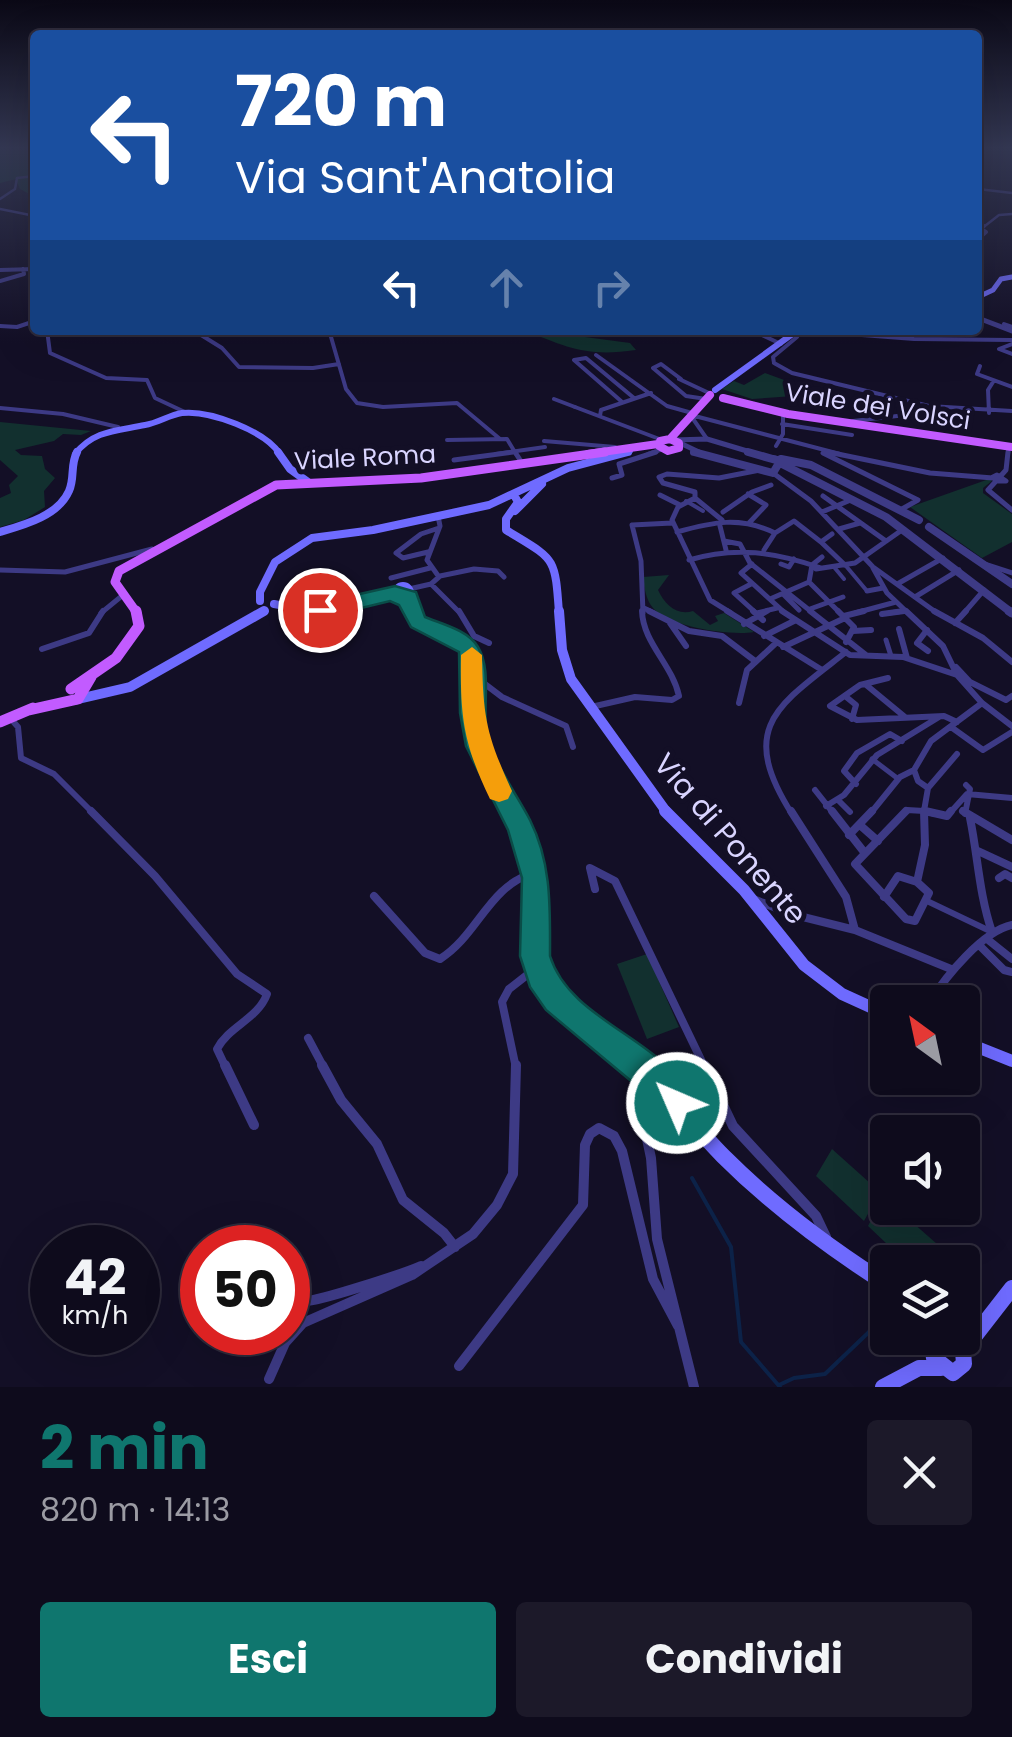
<!DOCTYPE html>
<html lang="it">
<head>
<meta charset="utf-8">
<style>
	:root { --surface:#0e0b1c; --page:#1c1929; --text:#f1f3f6; --muted:#9b9ba3; --line:#2e2b3b; --accent:#0f766e }
	body { margin:0; font-family:Poppins,sans-serif; background:var(--page); color:var(--text); height:100vh; display:flex; flex-direction:column; font-size:38px; white-space:nowrap }
	* { box-sizing:border-box; margin:0 }
	p { font-size:32px; color:var(--muted) }
	.icon { flex:none; width:55px; height:55px; fill:none; stroke:currentColor; stroke-width:2; stroke-linecap:round; stroke-linejoin:round }
	.map { position:relative; height:1387px; overflow:hidden }
	.drawer { display:flex; flex-direction:column; background:var(--surface); flex:1 }
	.drawer>* { flex:none }
	.banner { position:absolute; left:30px; top:30px; width:952px; height:305px; border-radius:10px; box-shadow:0 10px 40px #0002,0 0 0 2px var(--line); background:#1a4fa0; color:#fff; overflow:hidden }
	.needle { width:65px; rotate:327deg }
	.controls { position:absolute; left:870px; top:985px; display:grid; gap:20px }
	.controls a { display:grid; place-items:center; width:110px; height:110px; border-radius:10px; background:var(--surface); box-shadow:0 10px 40px #0002,0 0 0 2px var(--line); font-size:50px }
	.speed { position:absolute; left:30px; top:1225px; display:flex; gap:20px; font-size:50px; font-weight:700; text-align:center }
	.speed>* { display:grid; place-content:center; width:130px; height:130px; border-radius:50%; background:var(--surface); box-shadow:0 10px 40px #0002,0 0 0 2px var(--line); line-height:1 }
	.speed small { font-size:25px; font-weight:400 }
	.speed .limit { border:15px solid #d22; background:#fff; color:#111 }
	.pin { position:absolute; display:grid; place-items:center; width:85px; height:85px; color:#fff; margin:-42px; border:5px solid #fff; border-radius:50%; box-shadow:0 2px 10px #0007 }
	.me { position:absolute; width:110px; margin:-55px; rotate:315deg; stroke-linejoin:round; filter:drop-shadow(0 0 8px #0008) }
	.turn { display:flex; align-items:center; gap:35px; height:210px; padding:0 40px; font-size:45px }
	.turn .icon { width:130px; height:130px; stroke-width:2.5 }
	.turn b { display:block; font-size:70px; line-height:85px }
	.lanes { display:flex; align-items:center; height:95px; padding:0 40px; background:#0003; justify-content:center; gap:50px; direction:ltr }
	.lanes .off { opacity:.35 }
	.round { display:grid; place-items:center; flex:none; width:105px; height:105px; border-radius:10px; background:var(--page) }
	.head { display:flex; align-items:center; justify-content:space-between; height:170px; padding:0 40px }
	h1 { font-size:60px; font-weight:700; line-height:75px; color:var(--accent) }
	.cta { display:flex; gap:20px; margin-top:auto; padding:20px 40px }
	.cta a { flex:1; height:115px; border-radius:10px; background:var(--accent); color:#fff; font-size:40px; font-weight:700; line-height:115px; text-align:center }
	.cta a+a { background:var(--page); color:var(--text) }
	.map>svg:first-child { display:block }
	.green { fill:#12302f }
	.lines { fill:none; stroke-linecap:round; stroke-linejoin:round }
	.stream { stroke:#0c2248; stroke-width:4 }
	.pedestrian-far2 { stroke:#3d3a85; stroke-width:4 }
	.pedestrian-far1 { stroke:#3d3a85; stroke-width:5 }
	.pedestrian { stroke:#3d3a85; stroke-width:6 }
	.minor-far5 { stroke:#3d3a85; stroke-width:2.5 }
	.minor-far4 { stroke:#3d3a85; stroke-width:4 }
	.minor-far3 { stroke:#3d3a85; stroke-width:5 }
	.minor-far2 { stroke:#3d3a85; stroke-width:6 }
	.minor-far1 { stroke:#3d3a85; stroke-width:8 }
	.minor { stroke:#3d3a85; stroke-width:10 }
	.tertiary-far2 { stroke:#3d3a85; stroke-width:5 }
	.tertiary-far1 { stroke:#3d3a85; stroke-width:8 }
	.tertiary { stroke:#3d3a85; stroke-width:9 }
	.secondary-far5 { stroke:#6f6bff; stroke-width:5 }
	.secondary-far4 { stroke:#6f6bff; stroke-width:6 }
	.secondary-far3 { stroke:#6f6bff; stroke-width:8 }
	.secondary-far2 { stroke:#6f6bff; stroke-width:10 }
	.secondary-far1 { stroke:#6f6bff; stroke-width:12 }
	.secondary { stroke:#6f6bff; stroke-width:16 }
	.primary-far2 { stroke:#c25bff; stroke-width:8 }
	.primary-far1 { stroke:#c25bff; stroke-width:9 }
	.primary { stroke:#c25bff; stroke-width:11 }
	.route { fill:#0f766e; stroke:#0a4d48; stroke-width:2.5 }
	.slow { fill:#f59e0b }
	.labels { text-anchor:middle; stroke-width:10; stroke-linejoin:round; paint-order:stroke }
	.far-street-label { font-size:25px; fill:#d9d4ff; stroke:#130f26 }
	.street-label { font-size:30px; fill:#d9d4ff; stroke:#130f26 }
</style>
</head>
<body>
<div class="map">
<svg width="1012" height="1387" viewBox="0 0 1012 1387">
	<rect width="100%" height="100%" fill="#130f26"/>
	<!-- green -->
	<path class="green" d="M0 148H35V174L31 176H35V197L20 189 16 179 0 183Z
		M524 330H574L585 337 630 343 636 350C587 357 568 348 524 330Z
		M765 373 795 384 794 396 752 399 722 389 734 381 744 385Z
		M0 422 91 431 81 435 63 434 54 441 15 450 21 455 42 456 45 469 55 478 44 491 45 507 24 520 0 527V498L11 493 9 485 18 476 0 460Z
		M989 479 992 481 983 488V493L1012 514V542L982 558 910 507Z
		M669 575 658 590C665 605 677 616 693 611L710 625 718 621 715 616 724 613 754 632C730 636 669 627 653 608 646 600 644 587 643 577Z
		M647 954 679 1027 647 1039 617 964Z
		M832 1149 880 1192 864 1221 816 1176Z
		M884 1196 888 1208H896L937 1244 928 1262H906L868 1226Z"/>
	<g class="lines">
		<!-- stream -->
		<path class="stream" d="M692 1178 731 1247 741 1342 780 1387
			M779 1385 794 1378 825 1374 869 1332 887 1291"/>
		<!-- pedestrian-far2 -->
		<path class="pedestrian-far2" d="M554 399 575 407
			M686 501 703 511
			M846 566 867 591
			M834 567 844 579"/>
		<!-- pedestrian-far1 -->
		<path class="pedestrian-far1" d="M886 640 891 656
			M872 759 897 778"/>
		<!-- pedestrian -->
		<path class="pedestrian" d="M927 901 992 932"/>
		<!-- minor-far5 -->
		<path class="minor-far5" d="M978 189 1012 193
			M978 198 980 194
			M0 199 15 189 17 178 35 176
			M0 209 35 216
			M981 229 999 215 1012 214"/>
		<!-- minor-far4 -->
		<path class="minor-far4" d="M980 229 984 226
			M978 239 986 232 981 229
			M0 270 35 269
			M0 281 24 274 23 269
			M1004 324 1012 327
			M0 326 17 327 35 321
			M47 330 50 353 106 378 147 380 155 398 187 413
			M193 330 222 348 239 367 313 368 339 364
			M329 330 346 389 357 403 383 407 457 403 500 439
			M735 330 762 335 781 344
			M797 330 914 339 1012 340
			M1012 344 999 349 1012 354
			M596 355 667 406 692 413
			M774 363 792 373 929 406 1012 411
			M774 363 773 357 797 337 794 333
			M980 366 977 374 1012 387
			M679 379 709 393
			M681 379 661 364 653 368 686 396 706 399
			M621 401 574 360 586 358 634 398
			M575 407 662 440
			M0 408 63 414 118 427
			M989 413 988 390 993 382
			M691 415 840 454
			M600 416 601 410 651 393
			M691 416 707 439
			M853 421 906 415 921 405
			M782 424 852 435
			M447 440 507 439 516 454
			M544 441 615 447
			M776 446 783 434V413
			M496 454 545 447
			M648 454 663 449
			M1008 454 1009 447"/>
		<!-- minor-far3 -->
		<path class="minor-far3" d="M515 452 522 463
			M828 452 930 473 993 478
			M1008 452 1006 470 988 490 1012 510
			M823 453 918 500 902 509
			M454 460 513 452
			M773 473 811 501 873 567 937 613
			M997 475 1006 481H996L993 477Z
			M612 478 622 475 619 464 656 452
			M748 494 766 505 749 523
			M660 495 680 505
			M823 496 886 541
			M695 498 678 507 672 520 710 600 731 613
			M723 512 752 492 771 485
			M822 512 853 499
			M722 520 695 498V492L663 483 659 477 667 474 719 478 760 470
			M720 526 726 550
			M839 529 860 523
			M677 532C713 522 740 516 775 533
			M832 534 821 542 845 565
			M724 541 740 544 750 563 813 613
			M764 550 775 533 794 521 821 542
			M428 552 403 558 396 553 421 534 439 528
			M689 560C735 546 776 552 821 568
			M752 564 741 573 785 613
			M781 564 789 567 794 559
			M985 564 1012 573
			M812 565 809 582 840 613
			M812 565 822 557
			M873 568 887 593 908 613
			M816 569 855 563 902 530
			M0 570 65 572 152 549
			M440 576 474 569 498 571 504 577
			M391 578 430 568
			M899 583 943 558
			M431 584 460 613
			M751 584 734 593 756 613
			M409 589 431 584 439 577 427 560 440 526 438 516
			M867 591 883 588
			M783 594 799 610
			M915 597 959 570
			M770 599 809 582
			M644 608 654 613
			M810 609 843 597
			M101 613 123 595
			M643 613 641 561 632 525 672 523
			M757 613 777 608
			M855 613 896 602
			M889 613 904 611
			M964 613 984 590"/>
		<!-- minor-far2 -->
		<path class="minor-far2" d="M459 611 474 636 489 643
			M649 611 689 631 722 636 755 661
			M727 611 822 670
			M753 611 763 620
			M782 611 850 655 903 657 957 675
			M810 611 866 655
			M838 611 854 627 846 642
			M906 611 943 646 957 675 982 703 1012 726
			M934 611 983 638 1012 662
			M882 614 904 611
			M844 616 864 611
			M670 623 686 646
			M955 623 966 611
			M744 624 767 611
			M899 629 907 658
			M927 630 917 643 928 651
			M853 631 871 630
			M764 636 794 621
			M783 647 845 618
			M42 649 89 633 103 611
			M956 667 970 682 1006 700 1012 696
			M473 675 502 697 566 726 573 747
			M888 678 860 685 830 706 857 720 944 716 957 722
			M865 684 905 717
			M845 696 856 705 852 719
			M739 703 747 670 776 643
			M591 707 635 697 672 700 679 696C672 664 643 643 642 611
			M11 719 18 727 21 758 54 774 94 814
			M951 727 983 750 1012 732
			M856 784 844 771 857 753 890 734 902 741
			M928 788 957 754
			M815 790 834 814
			M838 800 850 812
			M826 806 844 795 877 755 939 717
			M924 811 935 814
			M924 811 928 788 918 781 914 770 931 741 982 703
			M792 814C737 727 777 706 846 652
			M870 814 900 777 914 770
			M903 814 907 810 924 811
			M949 814 967 794 1012 798
			M965 814 970 789 966 785"/>
		<!-- minor-far1 -->
		<path class="minor-far1" d="M91 811 155 876 237 974 267 994C258 1019 229 1026 217 1049L226 1068
			M791 811 846 897 855 930
			M832 811 864 852
			M906 811 855 864 906 919 915 921 929 893 917 882 925 845 924 811
			M925 811 947 816 951 811
			M963 811 1012 840
			M970 818C978 857 979 894 992 932
			M861 826 878 841
			M849 835 872 811
			M978 851 1012 867
			M999 878 1005 874 1012 878
			M595 889 590 868 615 881 705 1068
			M374 896 425 953 440 959C478 935 488 887 533 873
			M884 897 898 876 917 882
			M751 898 791 914 855 930 951 969
			M987 939 1012 959
			M980 946 1004 970 1012 972
			M930 1002C945 977 983 931 1012 925
			M308 1038 324 1068
			M516 1068 502 1002 509 989 536 968"/>
		<!-- minor -->
		<path class="minor" d="M225 1065 254 1125
			M322 1065 341 1100 377 1144 403 1200 444 1233 455 1247
			M704 1065 733 1126 816 1216 826 1237
			M643 1120 651 1158 657 1239 694 1387
			M288 1295C293 1297 298 1300 303 1301 315 1303 405 1273 421 1266
			M459 1366 583 1205 585 1145 590 1134 599 1128 614 1136 622 1151 653 1279 678 1326
			M269 1379 285 1343 303 1323 412 1275 473 1234 497 1205 513 1174 516 1065"/>
		<!-- tertiary-far2 -->
		<path class="tertiary-far2" d="M978 318 1012 331
			M674 440 707 439 757 454
			M678 442 703 454"/>
		<!-- tertiary-far1 -->
		<path class="tertiary-far1" d="M694 452 773 473 779 463
			M748 452 783 462 774 459
			M781 459 811 465 919 520
			M780 463 886 517 1012 613
			M929 527 1012 584"/>
		<!-- tertiary -->
		<path class="tertiary" d="M1009 611 1012 613"/>
		<!-- secondary-far5 -->
		<path class="secondary-far5" d="M978 297 993 290 1001 279 1012 277"/>
		<!-- secondary-far4 -->
		<path class="secondary-far4" d="M715 390 798 330
			M75 454C94 430 117 431 145 425 158 423 169 415 182 413 210 410 265 431 280 454
			M619 454 630 451"/>
		<!-- secondary-far3 -->
		<path class="secondary-far3" d="M278 452 290 469 308 482
			M514 495 518 502 506 519V530C555 560 555 555 559 613
			M515 511 542 484
			M0 532C24 525 58 516 69 491 75 478 70 465 77 452
			M396 593a7 7 0 1 1 14 0a7 7 0 1 1-14 0Z
			M401 599 412 613
			M260 601V592L275 562 312 538 373 530 489 505 568 468 628 452
			M274 604 318 612 395 593
			M260 613 264 611"/>
		<!-- secondary-far2 -->
		<path class="secondary-far2" d="M293 611H334
			M410 611C427 632 454 633 471 654V709L476 739 512 814
			M559 611 562 650 571 679 668 814
			M74 700 130 687 264 611"/>
		<!-- secondary-far1 -->
		<path class="secondary-far1" d="M511 811C523 837 536 864 538 893 540 925 528 955 546 985 567 1018 610 1043 640 1068
			M665 811 744 890 804 965 842 994 888 1015
			M962 1041 1012 1061"/>
		<!-- secondary -->
		<path class="secondary" d="M637 1065C670 1092 693 1126 723 1156 773 1206 828 1247 888 1285
			M931 1338 934 1358 953 1373 964 1364 963 1351 955 1338
			M963 1351 1012 1288
			M883 1387 919 1368H941"/>
		<!-- primary-far2 -->
		<path class="primary-far2" d="M723 398 788 414 1012 447
			M670 439 710 395
			M670 439 679 443V448L668 451 659 446 660 441Z
			M588 454 658 444"/>
		<!-- primary-far1 -->
		<path class="primary-far1" d="M137 613 115 582 119 571 276 485 421 478 605 452"/>
		<!-- primary -->
		<path class="primary" d="M71 689 116 658 139 626 136 611
			M29 710 78 699 91 677
			M0 722 33 708"/>
	</g>
	<!-- sky -->
	<linearGradient id="sky" x2="0" y2="1"><stop stop-color="#0a0815"/><stop offset="0.43" stop-color="#333752"/><stop offset="1" stop-color="#333752" stop-opacity="0"/></linearGradient>
	<rect width="1012" height="343" fill="url(#sky)"/>
	<!-- route -->
	<path class="route" d="M395 586 416 592 425 617C442 624 468 630 478 647 494 674 479 714 490 745 499 771 517 795 530 820 552 864 550 908 550 956 571 1023 667 1039 694 1103L689 1115 677 1120 665 1115 643 1091 546 1010 530 987 520 956 522 878 508 830 466 746 460 713 459 652 411 627 399 605 390 601 320 618 310 610 320 603Z"/>
	<!-- slow -->
	<path class="slow" d="M472 647 482 655C483 717 486 734 512 791L508 799 499 802 490 799C463 743 460 716 461 655Z"/>
	<g class="labels">
		<!-- far-street labels -->
		<g class="far-street-label">
			<text transform="translate(878 406) rotate(9)" y="9">Viale dei Volsci</text>
			<text transform="translate(365 457) rotate(-3)" y="9">Viale Roma</text>
		</g>
		<!-- street labels -->
		<g class="street-label">
			<text transform="translate(730 839) rotate(49)" y="10">Via di Ponente</text>
		</g>
	</g>
</svg>
<div class="controls">
<a><svg class="needle" viewBox="-14 -14 28 28"><path d="M0-13l5 13h-10z" fill="#e53935"/><path d="M0 13l5-13h-10z" fill="#9b9ba3"/></svg></a>
<a><svg class="icon" aria-label="sound" viewBox="0 0 24 24"><path d="M4 9h4l5-4v14l-5-4H4zM17 9q2 3 0 6"/></svg></a>
<a><svg class="icon" aria-label="layers" viewBox="0 0 24 24"><path d="M12 4l9 5-9 5-9-5zM3 14l9 5 9-5"/></svg></a>
</div>
<div class="speed"><div>42<small>km/h</small></div><div class="limit">50</div></div>
<div class="pin" style="left:320px;top:610px;background:#d93025"><svg class="icon" aria-label="arrive" viewBox="0 0 24 24"><path d="M6 21V4h12l-3 4 3 4H6"/></svg></div>
<svg class="me" style="left:677px;top:1103px" viewBox="-20 -20 40 40"><circle r="17" fill="#0f766e" stroke="#fff" stroke-width="3"/><path d="M0-11L8 9 0 5-8 9z" fill="#fff"/></svg>
<div class="banner">
<div class="turn"><svg class="icon" aria-label="left" viewBox="0 0 24 24"><path d="M17 20v-9H6M10 6l-5 5 5 5"/></svg><div><b>720 m</b>Via Sant'Anatolia</div></div>
<div class="lanes"><svg class="icon" aria-label="left" viewBox="0 0 24 24"><path d="M17 20v-9H6M10 6l-5 5 5 5"/></svg><svg class="icon off" aria-label="ahead" viewBox="0 0 24 24"><path d="M12 20V5M6 11l6-6 6 6"/></svg><svg class="icon off" aria-label="right" viewBox="0 0 24 24"><path d="M7 20v-9h11M14 6l5 5-5 5"/></svg></div>
</div>
</div>
<section class="drawer">
<div class="head"><div><h1>2 min</h1><p>820 m · 14:13</p></div><a class="round"><svg class="icon" aria-label="close" viewBox="0 0 24 24"><path d="M6 6l12 12M18 6L6 18"/></svg></a></div>
<div class="cta"><a>Esci</a><a>Condividi</a></div>
</section>
</body>
</html>
